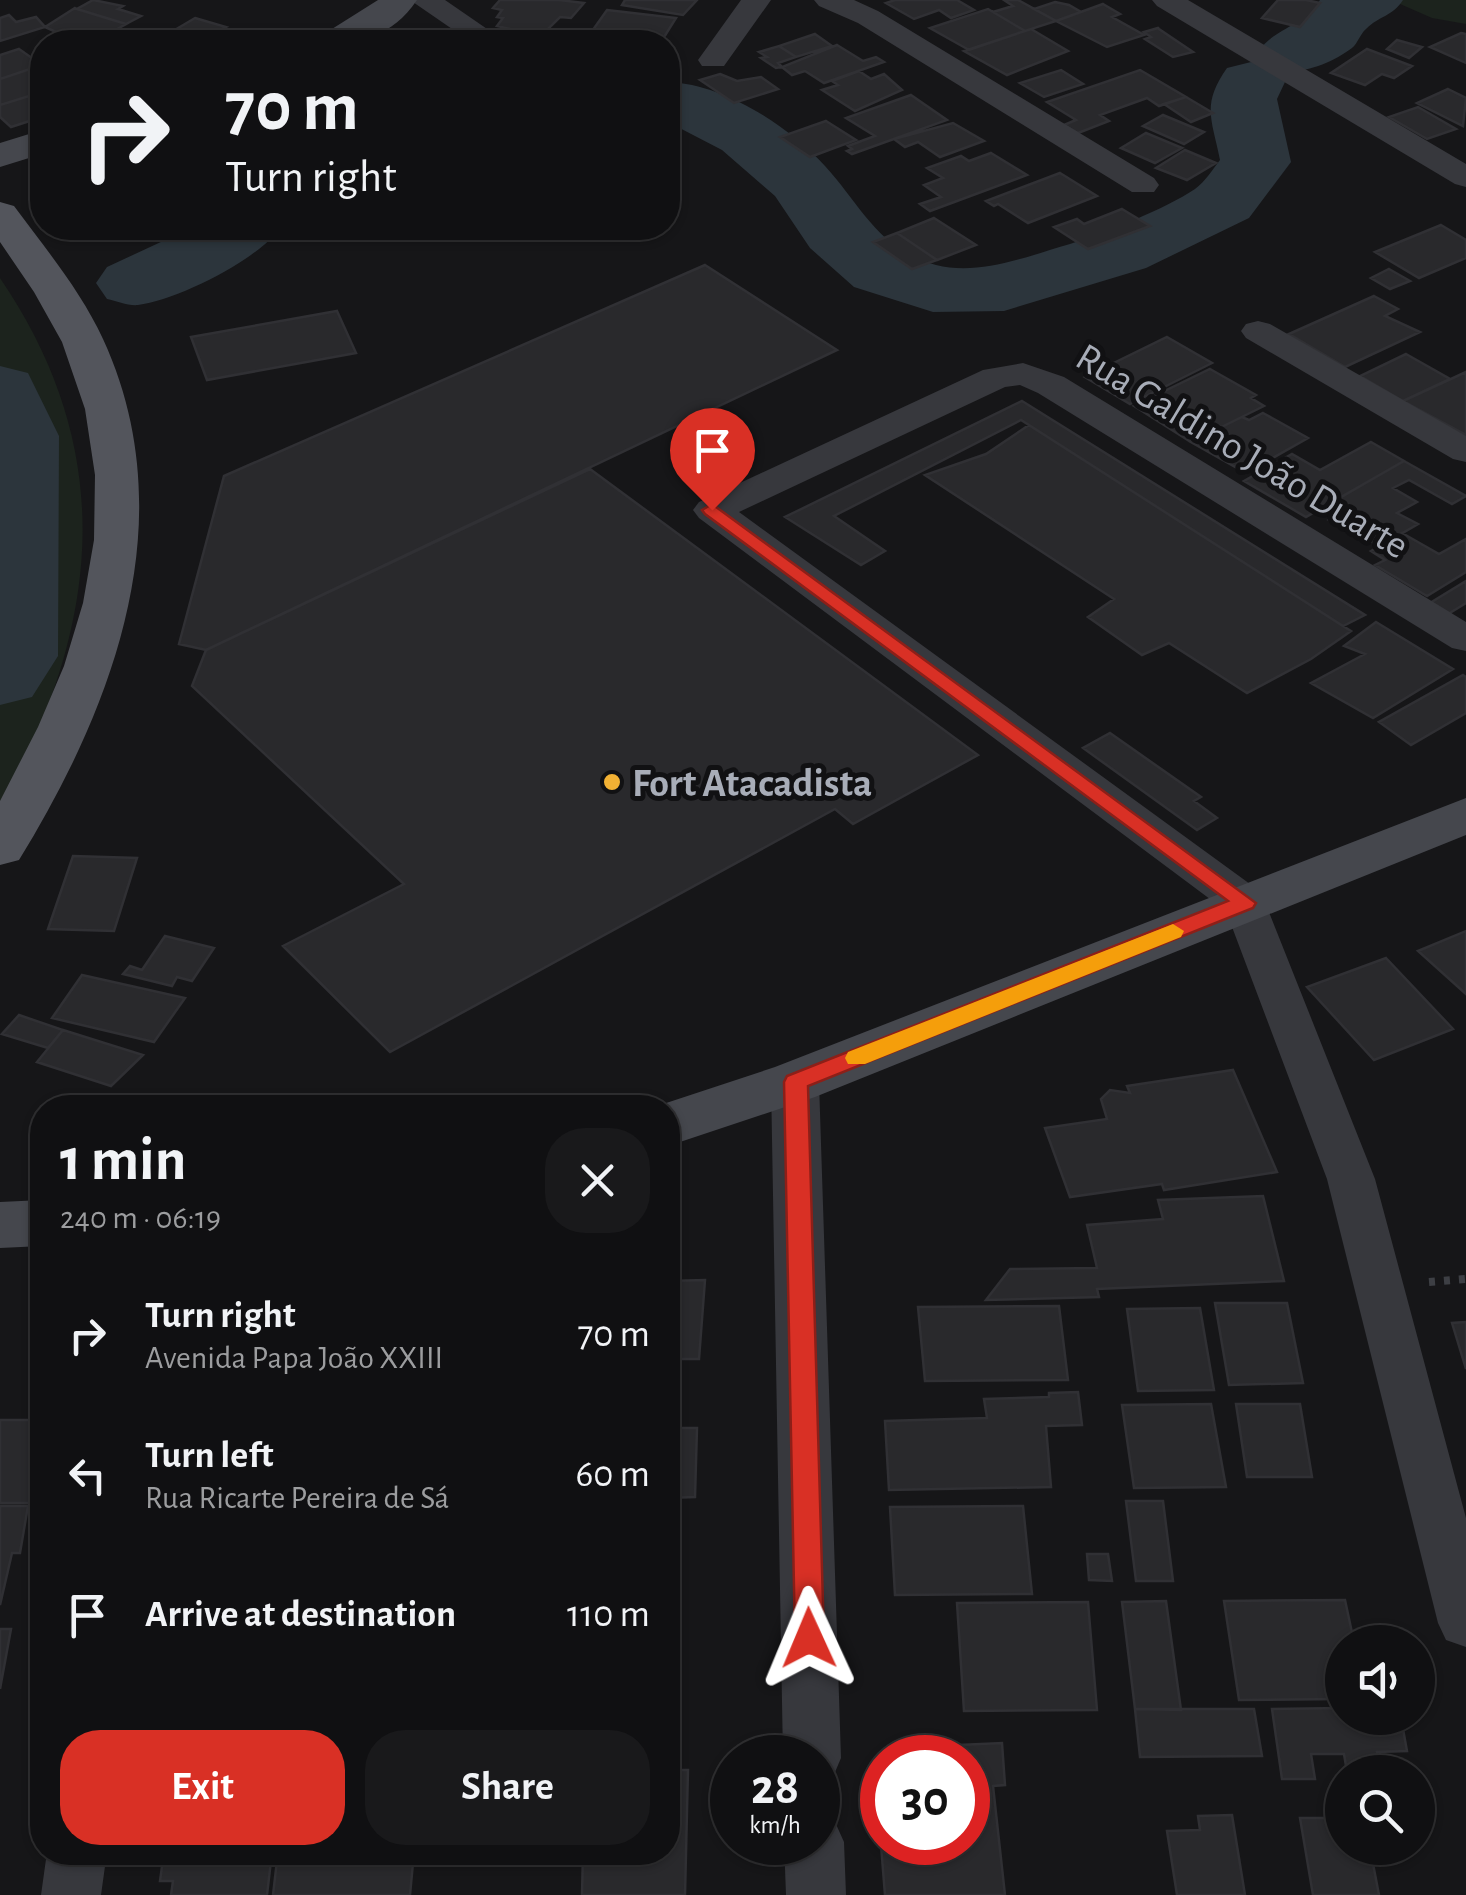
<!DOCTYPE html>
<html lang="en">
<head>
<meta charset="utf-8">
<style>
	:root { --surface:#101012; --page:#19191b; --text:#f1f3f6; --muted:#9c9d9f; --line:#303032; --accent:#d93025 }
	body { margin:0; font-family:"Alegreya Sans",sans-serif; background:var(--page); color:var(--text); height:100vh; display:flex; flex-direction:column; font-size:38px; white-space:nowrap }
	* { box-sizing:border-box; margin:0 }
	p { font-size:32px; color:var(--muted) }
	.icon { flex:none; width:55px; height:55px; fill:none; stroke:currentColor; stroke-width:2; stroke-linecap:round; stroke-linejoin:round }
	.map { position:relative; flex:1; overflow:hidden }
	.drawer { position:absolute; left:30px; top:1095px; width:650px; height:770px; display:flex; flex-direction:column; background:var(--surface); border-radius:40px; box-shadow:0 2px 8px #0004,0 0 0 2px var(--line) }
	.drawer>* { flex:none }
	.guide { position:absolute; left:30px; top:30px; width:650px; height:210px; border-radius:40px; box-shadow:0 2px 8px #0004,0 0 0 2px var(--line); background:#101012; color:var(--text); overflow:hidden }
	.controls { position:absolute; left:1325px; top:1625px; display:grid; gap:20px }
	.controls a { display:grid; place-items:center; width:110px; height:110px; border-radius:50%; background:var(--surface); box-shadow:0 2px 8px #0004,0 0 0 2px var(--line); font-size:50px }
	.speed { position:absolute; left:710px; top:1735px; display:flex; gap:20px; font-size:50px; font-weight:700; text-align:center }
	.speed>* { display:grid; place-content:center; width:130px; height:130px; border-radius:50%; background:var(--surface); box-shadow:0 2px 8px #0004,0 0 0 2px var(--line); line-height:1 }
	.speed small { font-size:25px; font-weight:400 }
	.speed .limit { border:15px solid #d22; background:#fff; color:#111 }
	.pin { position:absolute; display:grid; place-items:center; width:85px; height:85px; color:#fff; margin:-102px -42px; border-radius:50% 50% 50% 0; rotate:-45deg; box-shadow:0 0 10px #0007 }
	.pin .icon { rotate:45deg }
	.me { position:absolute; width:110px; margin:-55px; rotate:359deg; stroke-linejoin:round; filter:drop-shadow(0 0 8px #0008) }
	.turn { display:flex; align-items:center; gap:35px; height:210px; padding:0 30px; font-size:45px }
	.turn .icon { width:130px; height:130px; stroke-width:2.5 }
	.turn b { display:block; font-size:70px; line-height:85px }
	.round { display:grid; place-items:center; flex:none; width:105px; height:105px; border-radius:40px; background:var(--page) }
	.headline { display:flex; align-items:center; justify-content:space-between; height:170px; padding:0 30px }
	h1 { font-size:60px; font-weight:700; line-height:75px }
	.button { display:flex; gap:20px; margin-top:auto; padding:20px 30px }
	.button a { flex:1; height:115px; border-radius:40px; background:var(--accent); color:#fff; font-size:40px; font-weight:700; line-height:115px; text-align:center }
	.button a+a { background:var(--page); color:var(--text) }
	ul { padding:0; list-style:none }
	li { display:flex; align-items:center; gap:30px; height:140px; padding:0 30px }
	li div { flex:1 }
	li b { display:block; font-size:38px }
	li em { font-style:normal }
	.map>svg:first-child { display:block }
	.green { fill:#1c231d }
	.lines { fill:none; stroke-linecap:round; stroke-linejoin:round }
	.river { fill:#2c353c; fill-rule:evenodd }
	.building { fill:#29292c; stroke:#303034; stroke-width:2.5 }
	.path { stroke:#3d3f44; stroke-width:8; stroke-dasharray:6 9; stroke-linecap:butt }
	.minor { fill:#37383d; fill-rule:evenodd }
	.secondary { fill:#45474d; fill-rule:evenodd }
	.primary { fill:#53555c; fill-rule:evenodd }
	.route { fill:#d93025; stroke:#8d1f18; stroke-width:2.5 }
	.slow { fill:#f59e0b }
	.poi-dot { fill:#f2b134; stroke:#111113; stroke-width:4 }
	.labels { text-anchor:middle; stroke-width:10; stroke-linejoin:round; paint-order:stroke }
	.street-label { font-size:40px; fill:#a8adb8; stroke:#111113 }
	.poi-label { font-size:40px; font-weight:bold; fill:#a8adb8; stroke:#111113; text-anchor:start }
</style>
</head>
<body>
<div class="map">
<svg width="1466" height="1895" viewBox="0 0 1466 1895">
	<rect width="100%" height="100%" fill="#161618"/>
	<!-- green -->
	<path class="green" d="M1391 0H1466V24L1432 18Z
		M0 278C96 419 106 563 42 721 30 752 14 781 0 811Z"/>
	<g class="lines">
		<!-- river -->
		<path class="river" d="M1320 0H1403C1393 16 1379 16 1366 29 1360 34 1358 43 1352 48 1332 63 1300 76 1276 70L1285 82 1277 99 1291 162 1249 218 1146 268 1004 311 933 312 854 287 810 248 775 196 722 150 668 122V82C724 84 787 125 825 166 861 205 879 251 936 265 980 276 1028 256 1070 244 1105 233 1165 209 1195 189 1205 182 1213 169 1220 160 1212 119 1201 105 1227 68L1251 62 1265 65 1257 53C1275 27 1300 29 1320 0Z
			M191 228H280C258 260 177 300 138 305 128 306 117 301 107 299L96 283 107 267Z
			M0 366 28 373 59 436 58 656 32 697 0 705Z"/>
	</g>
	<!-- building -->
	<path class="building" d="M93 0 123 6 118 9 141 16 126 24 77 9Z
		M500 0H559L584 3 571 18 560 17 541 36 497 26 503 18 497 17 502 10 493 8Z
		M625 0H697L683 15 622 5Z
		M895 0H957L974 10 951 18 939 10 914 19 886 3Z
		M1004 0H1018L1056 21 1025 31 993 12 1013 6Z
		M1278 0H1306L1320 3 1300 27 1262 18Z
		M1055 2 1069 5 1081 12 1056 21 1034 9Z
		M1103 4 1120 14 1112 17 1144 35 1107 47 1056 21Z
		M75 8 77 9 126 24 94 42H78L45 27Z
		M988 9 1025 31 969 50 930 28Z
		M607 10 676 18 661 42 590 34Z
		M9 15 16 22 36 17 45 27 0 41V18Z
		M195 18 226 27 222 29 232 32 215 42H199L170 33Z
		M1158 28 1159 29 1193 52 1173 57 1145 39 1151 37 1144 32Z
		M1031 29 1068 51 1007 75 964 51Z
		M1461 33 1466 34V63L1430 47Z
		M815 34 832 46 796 57 779 46Z
		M1397 40 1422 47 1409 58 1387 49Z
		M837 45 863 61 876 57 884 62 824 83 805 71 792 75 782 67Z
		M779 46 796 57 778 63 782 67 776 68 761 58 767 57 759 52Z
		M19 49 42 65 0 79V55Z
		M1367 49 1412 66 1394 78 1382 74 1365 85 1331 73Z
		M42 65V73L33 76 42 85V92L0 105V79Z
		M1061 70 1083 84 1044 97 1020 83Z
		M1140 70 1186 97 1159 106 1147 98 1100 115 1109 121 1078 133 1064 125 1076 120 1047 102Z
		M859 71 871 79 884 74 902 90 855 111 822 90 838 85 832 81Z
		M720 74 737 81 761 77 778 89 734 103 700 80Z
		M1448 89 1466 98 1463 126 1417 103Z
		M42 92V117L11 127 0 117V105Z
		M911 95 947 120 852 154 847 151 852 149 848 146 875 136 846 118Z
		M1186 97 1213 113 1191 122 1164 104Z
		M1418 107 1456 129 1427 139 1389 117Z
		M1163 115 1204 132 1184 144 1143 126Z
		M826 121 856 140 810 157 780 137Z
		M953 123 984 141 940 157 918 142 905 147 894 139Z
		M1146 133 1182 148 1155 163 1121 148Z
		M1185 150 1216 163 1187 180 1156 168Z
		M991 153 1027 175 930 211 920 204 941 197 924 185 943 178 927 168 961 156 969 161Z
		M1060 173 1097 196 1028 223 998 204 994 206 986 201Z
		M1122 209 1150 226 1088 249 1054 227 1077 219 1084 224Z
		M934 218 976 245 937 260 897 233Z
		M1441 225 1466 240V258L1419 278 1375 252Z
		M897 233 937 260 912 269 873 242Z
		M705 265 837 350 206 650 179 644 224 476Z
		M1389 269 1410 281 1390 289 1371 278Z
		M1374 296 1398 309 1385 316 1420 332 1345 367 1289 334Z
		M337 311 356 353 207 380 191 337Z
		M1167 337 1212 363 1130 404 1085 377Z
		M1406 354 1450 379 1403 401 1360 376Z
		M1210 369 1256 395 1251 398 1264 406 1191 442 1134 406Z
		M1466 372V435L1403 401Z
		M1022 401 1365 615 1343 626 1021 420 834 516 885 551 861 565 785 517Z
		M1263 413 1308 438 1246 473 1191 442 1242 417 1249 420Z
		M1029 425 1343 626 1351 631 1311 659 1247 693 1169 643 1142 655 1088 617 1114 599 925 475 986 454Z
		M1371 442 1404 461 1306 517 1244 481 1292 454 1320 470Z
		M1404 461 1466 496 1452 504 1409 480 1393 488 1417 502 1397 513 1418 524 1380 546 1329 520 1338 515 1324 507Z
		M590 469 978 755 853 824 835 809 390 1052 283 946 404 884 192 686 206 650Z
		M1402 533 1439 554 1466 539V572L1427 596 1375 565 1385 560 1371 551Z
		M1466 581V603L1448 614 1430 603Z
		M1376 622 1453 669 1373 718 1311 683 1365 654 1344 646Z
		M1463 675 1466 677V713L1411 745 1379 722Z
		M1110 733 1201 797 1194 801 1217 818 1197 830 1083 748Z
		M73 856 137 858 114 931 48 929Z
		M1466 931V994L1418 951Z
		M165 936 214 948 192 981 177 977 172 986 123 974 130 966 142 970Z
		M1386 958 1453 1029 1374 1060 1307 987Z
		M82 975 185 998 154 1042 52 1018Z
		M19 1015 63 1030 48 1048 2 1034Z
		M63 1030 143 1055 111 1086 37 1062Z
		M1233 1070 1277 1172 1164 1190 1162 1184 1070 1197 1045 1128 1107 1119 1101 1099 1110 1090 1130 1093 1127 1086Z
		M1263 1196 1284 1281 1097 1289 1099 1297 986 1300 1010 1269 1097 1268 1087 1225 1163 1219 1158 1200Z
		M705 1280 699 1359H668V1281Z
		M1215 1303H1287L1303 1383 1229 1385Z
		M1059 1306 1068 1380 925 1381 918 1307Z
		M1200 1308 1214 1390 1138 1391 1127 1309Z
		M1466 1322V1369L1452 1323Z
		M1078 1392 1082 1425 1046 1426 1051 1487 889 1490 885 1421 987 1418 984 1399 1049 1397V1393Z
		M1211 1404 1226 1487 1134 1488 1122 1405Z
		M1236 1404H1300L1312 1477H1247Z
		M0 1420H42V1503H0Z
		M668 1428H697L695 1497 668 1498Z
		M1126 1501H1163L1173 1581H1136Z
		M0 1506H28L20 1553H12L0 1605Z
		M1023 1506 1032 1594 895 1595 890 1507Z
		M1087 1554H1108L1112 1581 1089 1580Z
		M1345 1600 1354 1642H1342V1699L1239 1700 1224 1601Z
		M1166 1601 1181 1710 1135 1709 1122 1602Z
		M1088 1602 1097 1710 964 1711 957 1603Z
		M0 1629H11L0 1689Z
		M1342 1708V1718H1401L1407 1751 1377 1752 1381 1772H1347L1344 1754H1311L1315 1779H1282L1272 1709Z
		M1135 1709H1254L1262 1756 1140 1757Z
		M1002 1743 1005 1785 993 1786 1005 1895H885L878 1807 882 1806V1842H968V1758H939L937 1746Z
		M668 1770H688L685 1895H582L583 1852H668Z
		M1232 1815 1245 1895H1177L1167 1831 1200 1830 1198 1816Z
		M1300 1818H1342V1848H1370L1379 1895H1313Z
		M164 1852H272L267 1895H171L173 1881H160Z
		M278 1852H414L410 1895H273Z"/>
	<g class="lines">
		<!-- path -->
		<path class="path" d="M1429 1282 1466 1279"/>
		<!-- minor -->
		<path class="minor" d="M410 0H445L506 42H471Z
			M741 0H771L724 66H702L698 60Z
			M814 0H854L878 11 1154 178 1159 185 1154 192H1132L858 23 819 6Z
			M1152 0H1188L1466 164V187L1455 184 1157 6Z
			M1258 321 1270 324 1466 436V462L1453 459 1246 338 1241 331 1246 324Z
			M1023 363 1064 377 1466 622V651L1452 648 1038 393 1020 385 1005 387 739 512 1261 892 1375 1179 1466 1518V1647L1446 1640 1438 1623 1327 1179 1226 911 699 518 693 510 699 502 983 370Z
			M795 1065 812 1070 819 1082 841 1758 833 1777 818 1782V1758H783L771 1082 778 1070Z
			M818 1816 835 1822 844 1842 846 1895H786L784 1842H818Z
			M47 1852H107L101 1895H41Z"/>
		<!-- secondary -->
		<path class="secondary" d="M378 0H417C391 38 362 42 319 42L324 34Z
			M42 130V154L0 167V143Z
			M1466 798V835L815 1097 668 1146V1108H651L775 1067Z
			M42 1200V1246L0 1248V1202Z"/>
		<!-- primary -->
		<path class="primary" d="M0 202 14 206C45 248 81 291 103 339 185 517 115 704 19 860L0 865V801L38 727 64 666 83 603 94 540 95 475 85 409 62 342 34 292 0 242Z"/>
	</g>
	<!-- route -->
	<path class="route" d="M712 504 1256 903 1253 908 808 1086 824 1638 819 1647 809 1651 799 1647 795 1638 784 1082 787 1076 1228 901 705 514 702 510Z"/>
	<!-- slow -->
	<path class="slow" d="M1173 924 1184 931 1181 937 865 1064H848L845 1058 848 1052Z"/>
	<!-- markers -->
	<circle class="poi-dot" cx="612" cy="782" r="10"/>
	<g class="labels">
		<!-- street labels -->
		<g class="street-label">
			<text transform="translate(1243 450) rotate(31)" y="14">Rua Galdino João Duarte</text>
		</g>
		<!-- poi labels -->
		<g class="poi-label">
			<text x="632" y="796">Fort Atacadista</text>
		</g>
	</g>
</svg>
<div class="controls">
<a><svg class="icon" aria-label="sound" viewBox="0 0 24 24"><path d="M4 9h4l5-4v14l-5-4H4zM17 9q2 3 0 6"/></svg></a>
<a><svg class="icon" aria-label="search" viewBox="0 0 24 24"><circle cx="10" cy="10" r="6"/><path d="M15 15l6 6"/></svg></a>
</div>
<div class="speed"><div>28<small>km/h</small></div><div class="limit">30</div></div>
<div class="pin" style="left:712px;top:510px;background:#d93025"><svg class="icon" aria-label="arrive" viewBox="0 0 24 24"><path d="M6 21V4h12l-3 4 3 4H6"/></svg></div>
<svg class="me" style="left:809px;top:1638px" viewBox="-20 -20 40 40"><path d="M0-17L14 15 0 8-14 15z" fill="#d93025" stroke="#fff" stroke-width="4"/></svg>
<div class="guide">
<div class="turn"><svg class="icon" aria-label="right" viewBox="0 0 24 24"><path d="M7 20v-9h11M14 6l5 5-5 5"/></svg><div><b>70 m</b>Turn right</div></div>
</div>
<section class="drawer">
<div class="headline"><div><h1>1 min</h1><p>240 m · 06:19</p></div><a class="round"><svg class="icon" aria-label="close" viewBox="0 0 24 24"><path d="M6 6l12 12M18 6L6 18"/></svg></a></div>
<ul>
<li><svg class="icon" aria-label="right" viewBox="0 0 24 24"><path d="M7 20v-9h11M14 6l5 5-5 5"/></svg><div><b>Turn right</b><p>Avenida Papa João XXIII</p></div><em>70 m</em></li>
<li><svg class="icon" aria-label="left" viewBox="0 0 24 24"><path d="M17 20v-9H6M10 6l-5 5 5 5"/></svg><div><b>Turn left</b><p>Rua Ricarte Pereira de Sá</p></div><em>60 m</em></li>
<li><svg class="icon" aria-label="arrive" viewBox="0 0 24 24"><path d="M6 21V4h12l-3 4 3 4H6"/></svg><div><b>Arrive at destination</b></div><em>110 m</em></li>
</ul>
<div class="button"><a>Exit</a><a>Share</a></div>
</section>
</div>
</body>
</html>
